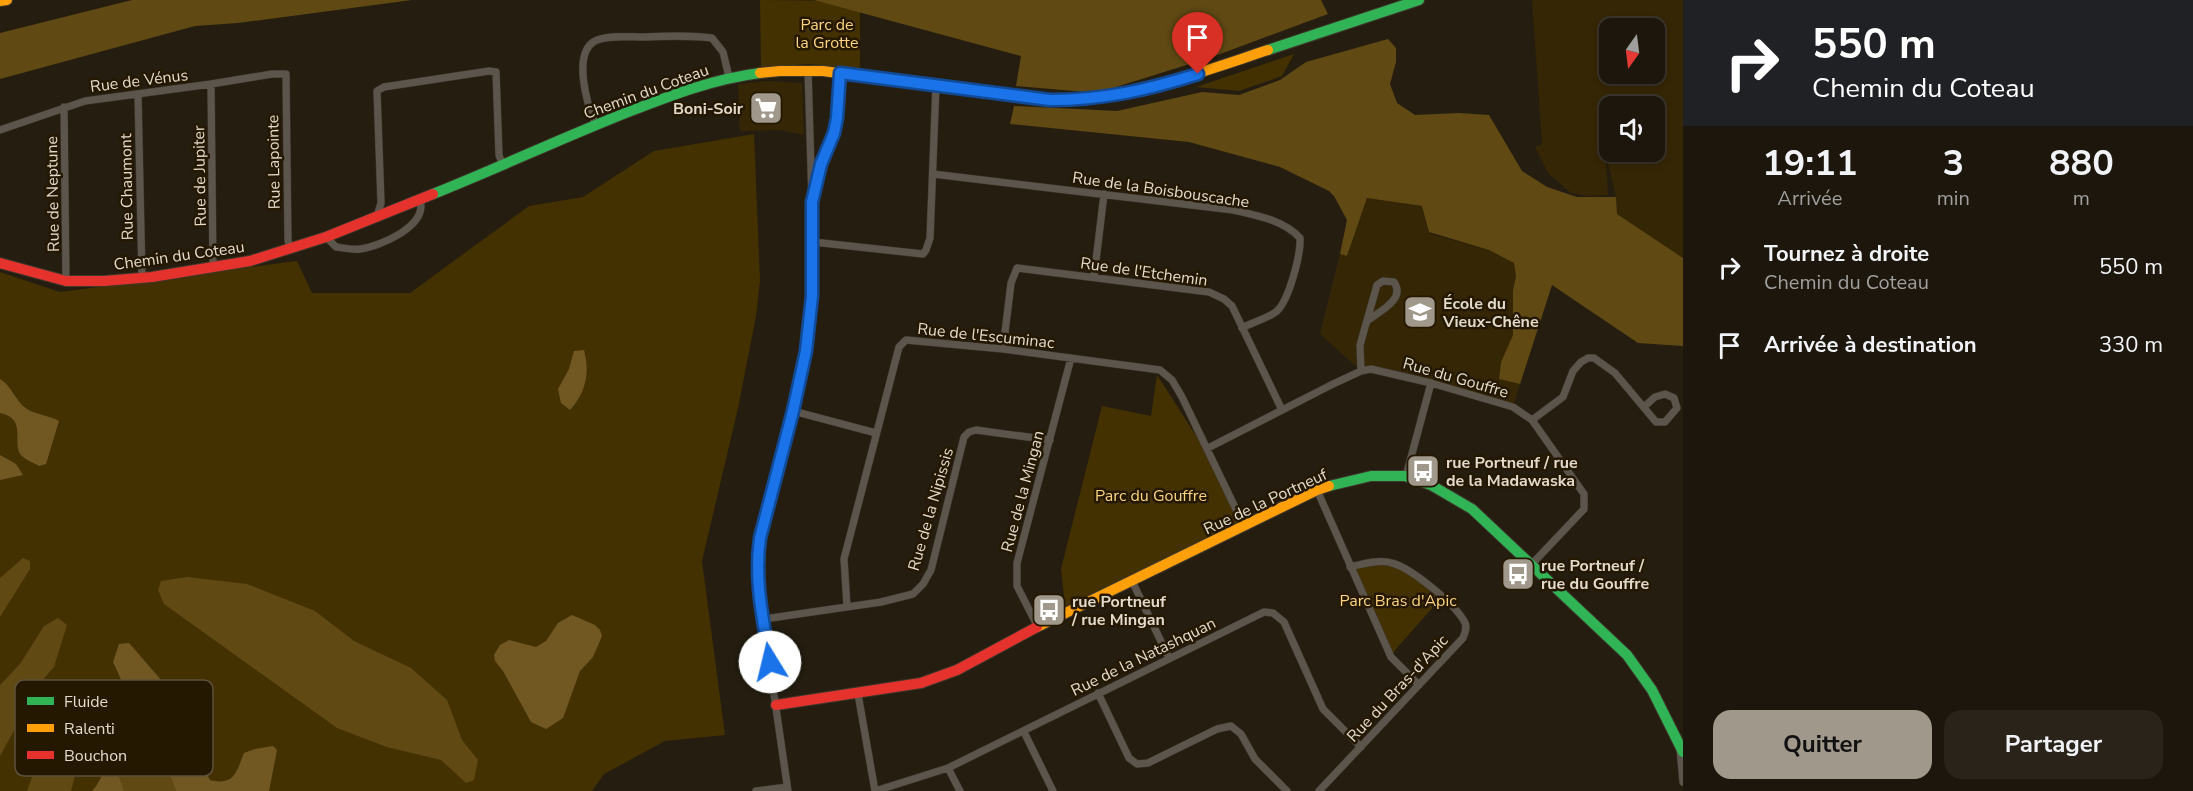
<!DOCTYPE html>
<html lang="fr">
<head>
<meta charset="utf-8">
<style>
	:root { --surface:#1c160c; --page:#29231a; --text:#f1f3f6; --muted:#a09f9d; --line:#3a352d; --accent:#a0988a }
	body { margin:0; font-family:"Nunito Sans",sans-serif; background:var(--page); color:var(--text); height:100vh; display:flex; flex-direction:column; font-size:22px; white-space:nowrap }
	* { box-sizing:border-box; margin:0 }
	p { font-size:20px; color:var(--muted) }
	.icon { flex:none; width:33px; height:33px; fill:none; stroke:currentColor; stroke-width:2; stroke-linecap:round; stroke-linejoin:round }
	.map { position:relative; flex:1; overflow:hidden }
	.side { display:flex; flex-direction:column; background:var(--surface); width:510px }
	.side>* { flex:none }
	.guide { background:#202124; color:#fff; overflow:hidden }
	.needle { width:39px; rotate:194deg }
	.controls { position:absolute; left:1599px; top:18px; display:grid; gap:12px }
	.controls a { display:grid; place-items:center; width:66px; height:66px; border-radius:12px; background:var(--surface); box-shadow:0 3px 9px #0003,0 0 0 2px var(--line); font-size:30px }
	.pin { position:absolute; display:grid; place-items:center; width:51px; height:51px; color:#fff; margin:-62px -26px; border-radius:50% 50% 50% 0; rotate:-45deg; box-shadow:0 0 6px #0007 }
	.pin .icon { rotate:45deg }
	.me { position:absolute; width:66px; margin:-33px; rotate:351deg; stroke-linejoin:round; filter:drop-shadow(0 0 4px #0008) }
	.turn { display:flex; align-items:center; gap:21px; height:126px; padding:0 30px; font-size:27px }
	.turn .icon { width:78px; height:78px; stroke-width:2.5 }
	.turn b { display:block; font-size:42px; line-height:51px }
	.eta { display:flex; justify-content:space-evenly; align-items:center; height:102px; text-align:center }
	.eta b { font-size:36px; font-weight:700; line-height:42px }
	.primary-button { display:flex; gap:12px; margin-top:auto; padding:12px 30px }
	.primary-button a { flex:1; height:69px; border-radius:18px; background:var(--accent); color:#111; font-size:24px; font-weight:700; line-height:69px; text-align:center }
	.primary-button a+a { background:var(--page); color:var(--text) }
	ul { padding:0; list-style:none }
	li { display:flex; align-items:center; gap:18px; height:78px; padding:0 30px }
	li div { flex:1 }
	li b { display:block; font-size:22px }
	li em { font-style:normal }
	main { display:flex; flex:1; min-height:0 }
	.map>svg:first-child { display:block }
	.built { fill:#352605; fill-rule:evenodd }
	.green { fill:#443102 }
	.forest { fill:#604913 }
	.water { fill:#715823 }
	.lines { fill:none; stroke-linecap:round; stroke-linejoin:round }
	.street-casing { stroke:#3e372c; stroke-width:8 }
	.fast-casing { stroke:#3e372c; stroke-width:12 }
	.slow-casing { stroke:#3e372c; stroke-width:12 }
	.jam-casing { stroke:#3e372c; stroke-width:12 }
	.street { stroke:#5b554c; stroke-width:7 }
	.fast { stroke:#30b455; stroke-width:10 }
	.slow { stroke:#ff9f0a; stroke-width:10 }
	.jam { stroke:#e5322d; stroke-width:10 }
	.route-casing { stroke:#114b97; stroke-width:15 }
	.route { stroke:#1a73e8; stroke-width:10 }
	.labels { text-anchor:middle; stroke-width:5; stroke-linejoin:round; paint-order:stroke }
	.park-label { font-size:16px; fill:#fcd380; stroke:#241800 }
	.street-label { font-size:16px; fill:#e2dacb; stroke:#241800 }
	.poi-label { font-size:16px; font-weight:bold; fill:#e2dacb; stroke:#241800; text-anchor:start }
	.key { fill:#241800; stroke:#5d523d; stroke-width:1.5 }
	.key-label { font-size:16px; fill:#e2dacb }
</style>
</head>
<body>
<main>
<div class="map">
<svg width="1683" height="791" viewBox="0 0 1683 791">
	<rect width="100%" height="100%" fill="#251e10"/>
	<!-- built -->
	<path class="built" d="M1532 0H1683V258L1617 214 1616 197 1600 129 1606 160 1608 195 1588 196 1571 193 1548 173 1535 147 1542 144ZM1610 28H1654V74H1610ZM1610 106H1654V152H1610Z
		M768 81 802 83 804 135 779 130 740 131 738 84Z
		M1367 198 1422 206 1431 234 1489 250 1514 263 1516 276 1513 290V335L1501 362 1499 379 1520 384 1513 407 1385 370 1361 371 1320 334 1340 254 1347 256Z"/>
	<!-- green -->
	<path class="green" d="M760 0 860 1V69L810 64 761 67Z
		M1294 54 1282 76 1239 91 1196 87Z
		M754 134 760 281 756 316 738 408 702 561 725 735 665 741 604 774 592 791H0V272L60 292 297 261 312 293H410L529 206 583 197 654 151Z
		M1157 375 1204 448 1240 525 1066 614 1061 569 1102 406 1151 416Z
		M1368 563 1403 566 1442 597 1396 649 1391 657 1350 567Z"/>
	<!-- forest -->
	<path class="forest" d="M132 0H412L238 23 195 26 0 79V33Z
		M814 0H1321L1328 14 1212 57 1097 93 1016 86 1021 56Z
		M1388 39 1396 48V62L1390 84 1397 103 1415 115 1459 113 1489 115 1522 171 1547 187 1577 197H1616L1617 214 1683 258V346L1638 343 1552 285 1520 384 1499 379 1501 362 1513 335V290L1516 276 1514 263 1489 250 1429 232 1422 206 1367 198 1347 256 1340 254 1347 220 1334 196 1329 191 1280 167 1189 142 1010 124 1014 106 1117 111 1202 92 1239 95 1280 80 1306 62Z
		M23 558 30 561V569L0 617V578Z
		M187 577 247 584 315 611 354 641 411 668 447 700 462 740 478 760 474 780 466 783 441 760 387 747 337 728 164 604 158 590 161 581Z
		M58 618 67 625 54 667 40 683 0 756V685L20 664 44 626Z
		M62 733 79 739 78 764 71 791H27L45 741Z
		M155 736 176 791H124C121 778 114 768 113 755Z"/>
	<!-- water -->
	<path class="water" d="M584 350C590 373 586 392 570 410L561 403 558 389 569 369 574 351Z
		M0 379C12 386 15 401 27 409 36 415 49 415 59 421L46 464 39 466C34 463 26 460 22 456 10 444 29 419 0 413Z
		M0 455 16 464 23 475 0 480Z
		M572 615 595 625 600 630 602 636 593 657 580 671 563 718 546 729 531 722 503 671 495 661 494 655 500 645 509 640 536 647 546 641 558 623Z
		M129 643 162 681 176 720 210 780C234 786 236 773 244 753L255 749 273 746 277 750 269 791H176L155 736 131 701 113 662 119 644Z
		M113 755C114 768 121 778 124 791H92C102 781 104 766 113 755Z"/>
	<g class="lines">
		<defs>
			<path id="street" d="M211 84 213 267
				M138 95 142 278
				M64 107 66 281
				M596 125C587 105 571 51 597 40 611 35 629 37 643 37 667 36 689 35 712 38L723 52 729 77
				M0 130 85 101 211 84 272 74H286L288 240 290 249
				M933 174 1233 210C1255 215 1284 220 1300 238 1301 254 1289 300 1277 311 1269 318 1253 322 1242 328
				M815 191 821 164 834 133 837 118 840 73
				M377 216 381 203 377 91 384 87 489 71 496 72 499 155 503 166
				M326 237 336 247C344 248 352 250 360 249 381 246 428 226 420 200
				M813 242 923 254 926 250 930 238 936 85
				M1094 277 1104 194
				M1003 349 1011 283 1017 268 1209 292 1224 299 1232 306 1282 410
				M1361 371 1360 345 1377 285 1383 281 1394 282C1406 299 1380 311 1367 321
				M793 411 876 433
				M1532 420 1563 397 1573 371 1581 362 1588 358H1594L1615 373 1656 422H1665L1677 408 1674 398 1665 394 1655 397 1645 406
				M1208 448 1331 385 1361 371 1371 369 1431 383 1513 407 1532 420 1584 494V509L1532 564
				M1406 476 1431 383
				M1317 490 1391 657 1419 685
				M1132 581 1169 658
				M847 606 844 559 899 347 906 340 1003 349 1160 370 1172 380 1182 397 1244 526
				M764 619 881 602 913 594 923 584 931 570 964 437 969 432 976 430 1050 440
				M1038 627 1017 586V563L1071 358
				M1098 693 1129 758 1137 764 1148 763 1217 729 1231 726 1241 734 1255 759 1287 791
				M858 694 875 791
				M1024 732 1053 791
				M1680 749 1683 782
				M948 768 960 791
				M756 791 787 787
				M788 791 757 577 760 538 793 411 806 351 812 296V202L808 70
				M875 791 948 768 1264 612 1273 613 1284 622 1323 709 1361 747
				M1319 791 1463 638C1465 633 1468 626 1464 621 1454 603 1411 568 1392 563 1379 559 1363 564 1350 567"/>
			<path id="fast" d="M1268 50 1419 0
				M433 194C498 168 562 138 628 112 672 95 713 79 760 73
				M1329 486 1371 476H1405L1431 485 1472 509 1627 655 1652 690 1683 752"/>
			<path id="slow" d="M0 1 7 0
				M760 73 780 71H823L1033 99C1118 104 1189 76 1268 50
				M1037 627 1317 490 1329 486"/>
			<path id="jam" d="M0 263 66 281H104L152 277 250 261 326 237 433 194
				M776 705 921 683 957 670 1037 627"/>
		</defs>
		<!-- street casing -->
		<use href="#street" class="street-casing"/>
		<!-- fast casing -->
		<use href="#fast" class="fast-casing"/>
		<!-- slow casing -->
		<use href="#slow" class="slow-casing"/>
		<!-- jam casing -->
		<use href="#jam" class="jam-casing"/>
		<!-- street -->
		<use href="#street" class="street"/>
		<!-- fast -->
		<use href="#fast" class="fast"/>
		<!-- slow -->
		<use href="#slow" class="slow"/>
		<!-- jam -->
		<use href="#jam" class="jam"/>
	</g>
	<g class="lines">
		<defs>
			<path id="route" d="M770 662C763 619 754 581 760 538L793 411 806 351 812 296V202L821 164 834 133 837 118 840 73 1050 100C1104 100 1147 90 1198 74"/>
		</defs>
		<!-- route casing -->
		<use href="#route" class="route-casing"/>
		<!-- route -->
		<use href="#route" class="route"/>
	</g>
	<!-- icons -->
	<defs>
		<symbol id="supermarket-square" viewBox="-11 -11 22 22"><rect x="-9" y="-9" width="18" height="18" rx="4" fill="#a0988a" stroke="#241800"/><path d="M-6-5.5h2.5l.6 2H6L4.5 2H-2.5L-4.4-4H-6ZM-1.5 3.2a1.3 1.3 0 1 0 .1 0ZM3 3.2a1.3 1.3 0 1 0 .1 0Z" fill="#fff"/></symbol>
		<symbol id="school-square" viewBox="-11 -11 22 22"><rect x="-9" y="-9" width="18" height="18" rx="4" fill="#a0988a" stroke="#241800"/><path d="M0-5L7-2L0 1L-7-2ZM-4 1L0 2.5L4 1V4Q0 6-4 4Z" fill="#fff"/></symbol>
		<symbol id="bus-square" viewBox="-11 -11 22 22"><rect x="-9" y="-9" width="18" height="18" rx="4" fill="#a0988a" stroke="#241800"/><path d="M-5-6H5V4H4V6H2V4H-2V6H-4V4H-5ZM-3.5-4V0h7V-4ZM-3.5 1.2v1.5H-2V1.2ZM2 1.2v1.5H3.5V1.2Z" fill="#fff"/></symbol>
	</defs>
	<g fill-rule="evenodd">
		<use href="#supermarket-square" x="747" y="89" width="38" height="38"/>
		<use href="#school-square" x="1401" y="293" width="38" height="38"/>
		<use href="#bus-square" x="1404" y="452" width="38" height="38"/>
		<use href="#bus-square" x="1499" y="555" width="38" height="38"/>
		<use href="#bus-square" x="1030" y="591" width="38" height="38"/>
	</g>
	<g class="labels">
		<!-- park labels -->
		<g class="park-label">
			<text x="827" y="30">Parc de<tspan x="827" dy="18">la Grotte</tspan></text>
			<text x="1151" y="501">Parc du Gouffre</text>
			<text x="1398" y="606">Parc Bras d'Apic</text>
		</g>
		<!-- street labels -->
		<g class="street-label">
			<text transform="translate(139 80) rotate(-7)" y="6">Rue de Vénus</text>
			<text transform="translate(646 91) rotate(-20)" y="6">Chemin du Coteau</text>
			<text transform="translate(273 162) rotate(-91)" y="6">Rue Lapointe</text>
			<text transform="translate(199 176) rotate(-91)" y="6">Rue de Jupiter</text>
			<text transform="translate(126 187) rotate(-91)" y="6">Rue Chaumont</text>
			<text transform="translate(1161 189) rotate(8)" y="6">Rue de la Boisbouscache</text>
			<text transform="translate(52 194) rotate(-91)" y="6">Rue de Neptune</text>
			<text transform="translate(179 255) rotate(-8)" y="6">Chemin du Coteau</text>
			<text transform="translate(1144 271) rotate(8)" y="6">Rue de l'Etchemin</text>
			<text transform="translate(986 335) rotate(6)" y="6">Rue de l'Escuminac</text>
			<text transform="translate(1456 377) rotate(16)" y="6">Rue du Gouffre</text>
			<text transform="translate(1022 491) rotate(-75)" y="6">Rue de la Mingan</text>
			<text transform="translate(1265 501) rotate(-25)" y="6">Rue de la Portneuf</text>
			<text transform="translate(930 509) rotate(-74)" y="6">Rue de la Nipissis</text>
			<text transform="translate(1143 656) rotate(-26)" y="6">Rue de la Natashquan</text>
			<text transform="translate(1397 688) rotate(-47)" y="6">Rue du Bras-d'Apic</text>
		</g>
		<!-- poi labels -->
		<g class="poi-label">
			<text x="743" y="114" text-anchor="end">Boni-Soir</text>
			<text x="1443" y="309">École du<tspan x="1443" dy="18">Vieux-Chêne</tspan></text>
			<text x="1446" y="468">rue Portneuf / rue<tspan x="1446" dy="18">de la Madawaska</tspan></text>
			<text x="1541" y="571">rue Portneuf /<tspan x="1541" dy="18">rue du Gouffre</tspan></text>
			<text x="1072" y="607">rue Portneuf<tspan x="1072" dy="18">/ rue Mingan</tspan></text>
		</g>
	</g>
	<!-- legend -->
	<rect x="15" y="680" width="198" height="96" rx="9" class="key"/>
	<rect x="27" y="697" width="27" height="8" fill="#30b455"/>
	<rect x="27" y="724" width="27" height="8" fill="#ff9f0a"/>
	<rect x="27" y="751" width="27" height="8" fill="#e5322d"/>
	<g class="key-label">
		<text x="64" y="707">Fluide</text>
		<text x="64" y="734">Ralenti</text>
		<text x="64" y="761">Bouchon</text>
	</g>
</svg>
<div class="controls">
<a><svg class="needle" viewBox="-14 -14 28 28"><path d="M0-13l5 13h-10z" fill="#e53935"/><path d="M0 13l5-13h-10z" fill="#a09f9d"/></svg></a>
<a><svg class="icon" aria-label="sound" viewBox="0 0 24 24"><path d="M4 9h4l5-4v14l-5-4H4zM17 9q2 3 0 6"/></svg></a>
</div>
<div class="pin" style="left:1198px;top:74px;background:#d93025"><svg class="icon" aria-label="arrive" viewBox="0 0 24 24"><path d="M6 21V4h12l-3 4 3 4H6"/></svg></div>
<svg class="me" style="left:770px;top:662px" viewBox="-20 -20 40 40"><circle r="19" fill="#fff"/><path d="M0-13L10 11 0 6-10 11z" fill="#1a73e8"/></svg>
</div>
<section class="side">
<div class="guide">
<div class="turn"><svg class="icon" aria-label="right" viewBox="0 0 24 24"><path d="M7 20v-9h11M14 6l5 5-5 5"/></svg><div><b>550 m</b>Chemin du Coteau</div></div>
</div>
<div class="eta">
<div><b>19:11</b><p>Arrivée</p></div>
<div><b>3</b><p>min</p></div>
<div><b>880</b><p>m</p></div>
</div>
<ul>
<li><svg class="icon" aria-label="right" viewBox="0 0 24 24"><path d="M7 20v-9h11M14 6l5 5-5 5"/></svg><div><b>Tournez à droite</b><p>Chemin du Coteau</p></div><em>550 m</em></li>
<li><svg class="icon" aria-label="arrive" viewBox="0 0 24 24"><path d="M6 21V4h12l-3 4 3 4H6"/></svg><div><b>Arrivée à destination</b></div><em>330 m</em></li>
</ul>
<div class="primary-button"><a>Quitter</a><a>Partager</a></div>
</section>
</main>
</body>
</html>
